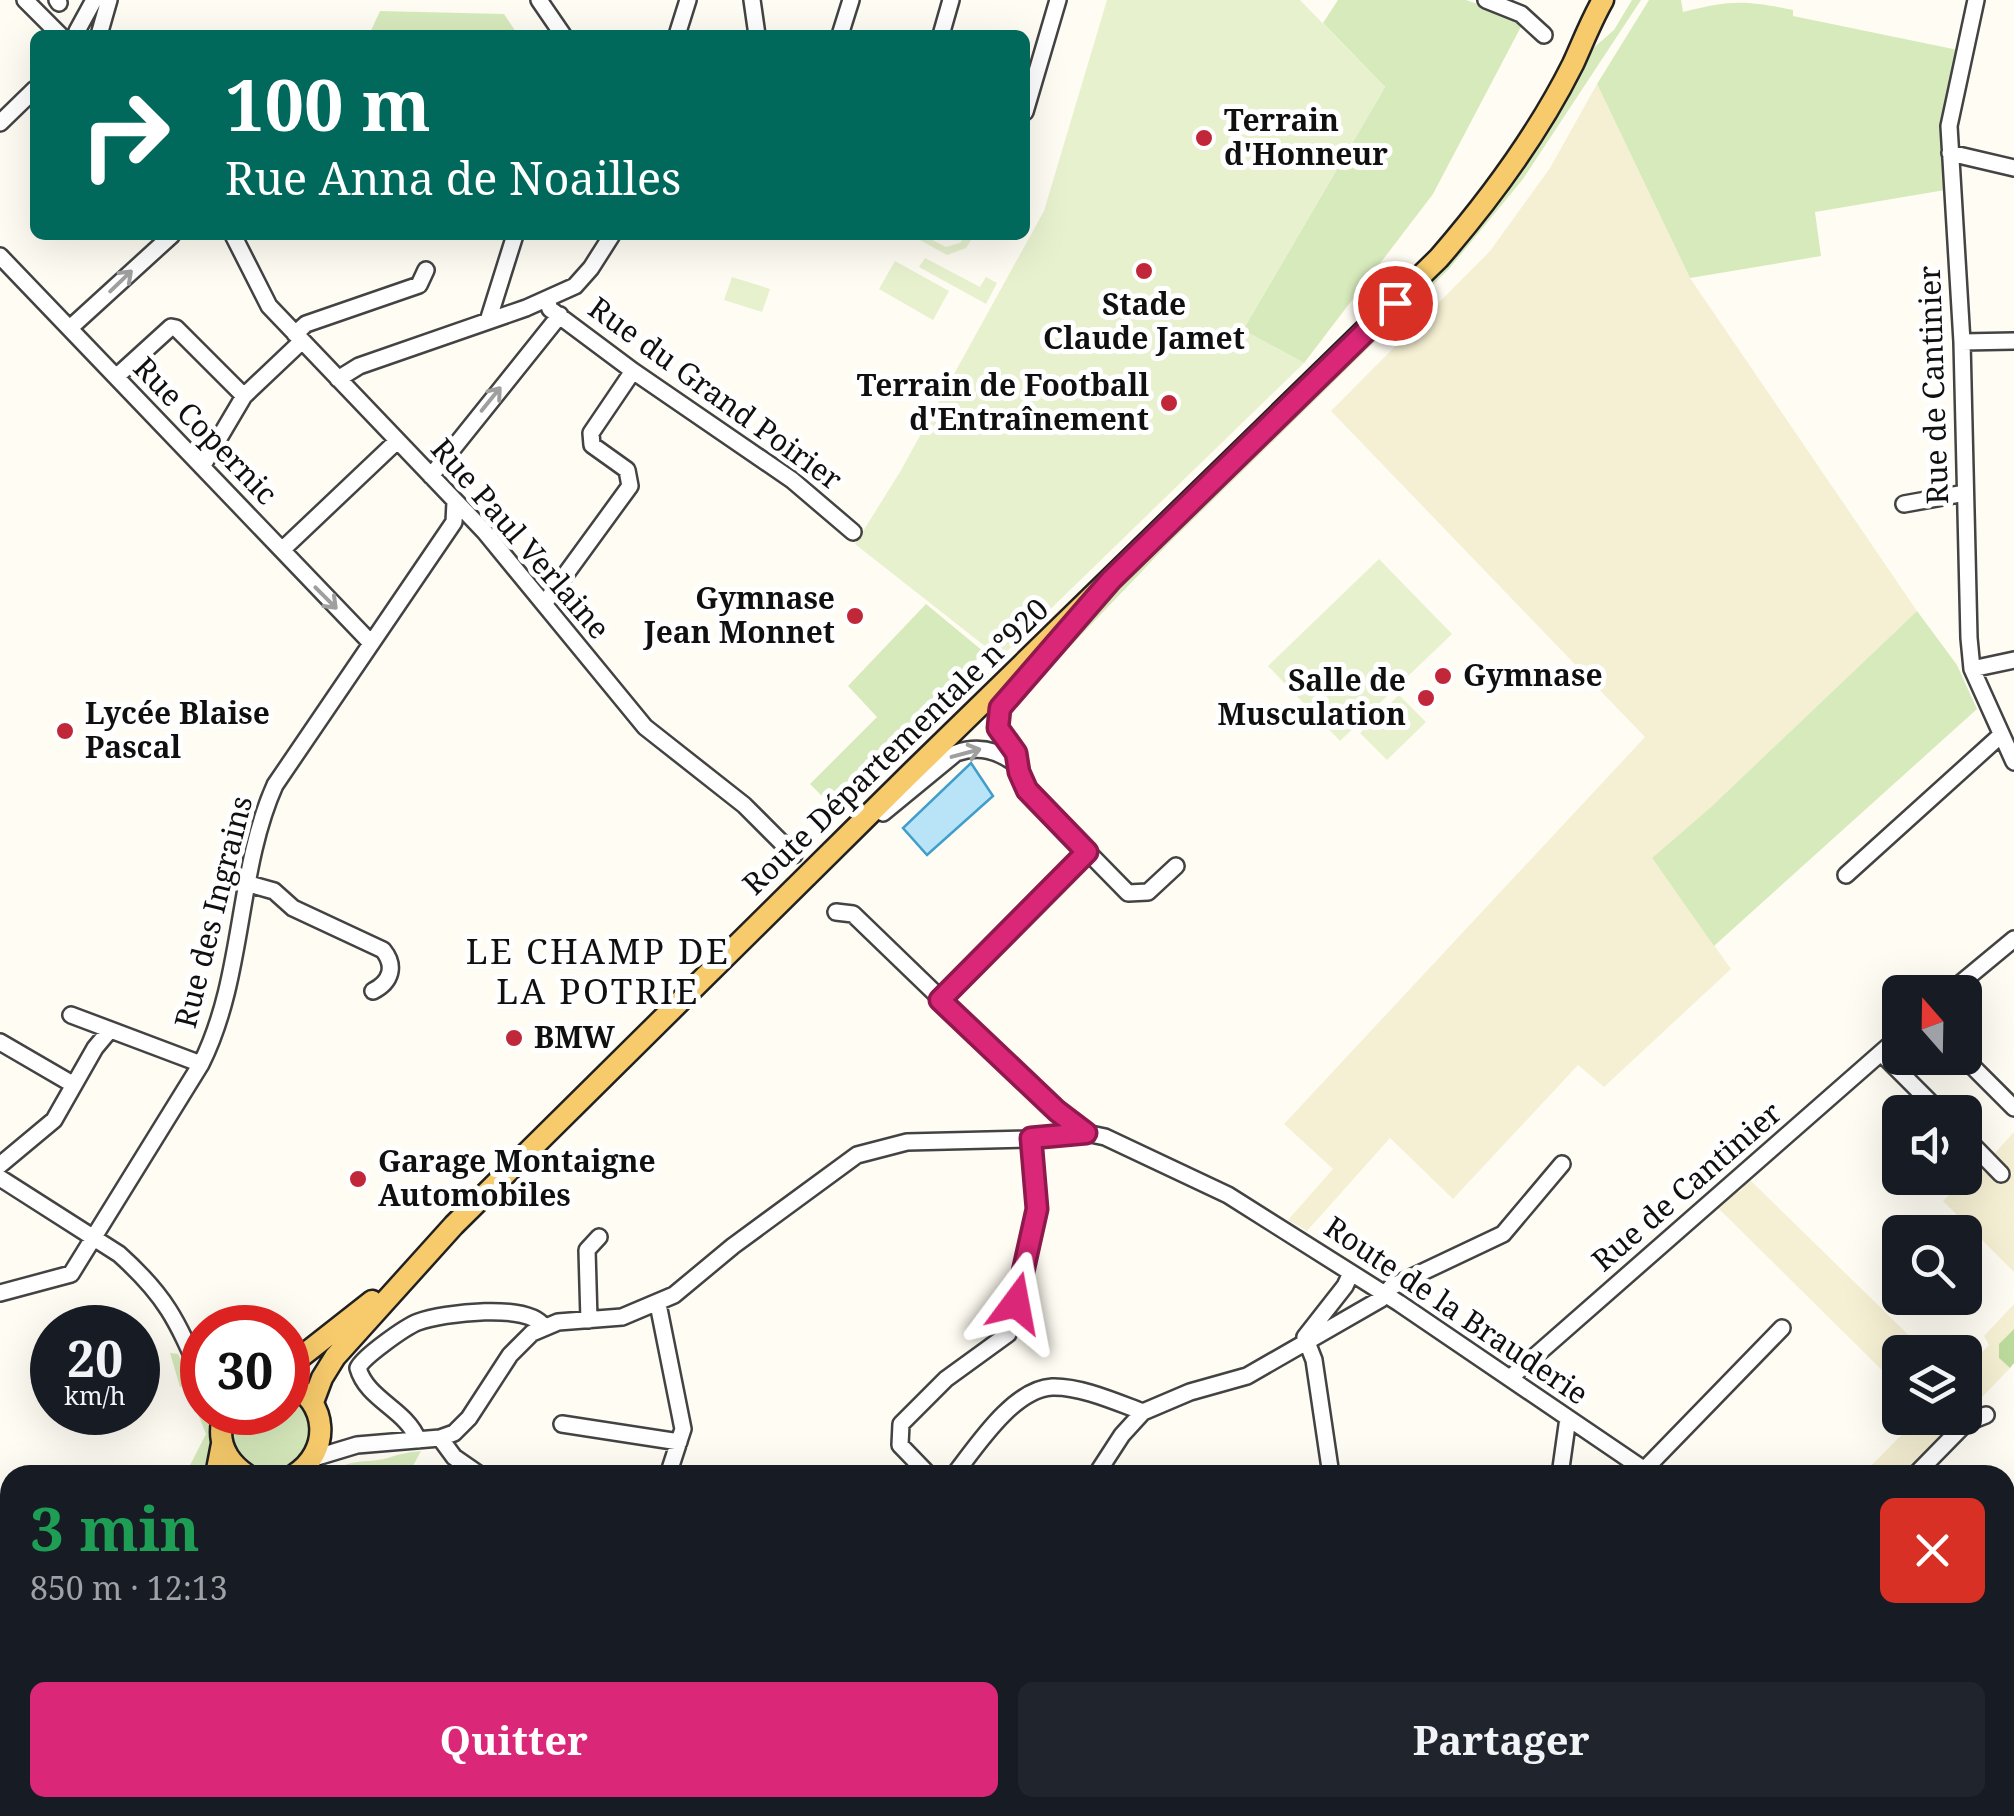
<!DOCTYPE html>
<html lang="fr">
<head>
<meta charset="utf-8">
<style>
	:root { --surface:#171b24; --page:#20242c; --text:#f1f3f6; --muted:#9ea1a6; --accent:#db2777 }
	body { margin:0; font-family:"Noto Serif",serif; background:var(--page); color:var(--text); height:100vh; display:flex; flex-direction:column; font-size:38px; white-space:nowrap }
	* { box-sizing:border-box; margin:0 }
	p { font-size:32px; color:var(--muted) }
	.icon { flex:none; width:55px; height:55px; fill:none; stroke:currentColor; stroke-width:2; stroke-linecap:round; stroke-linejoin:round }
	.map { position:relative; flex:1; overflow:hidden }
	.sheet { position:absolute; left:0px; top:1465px; width:2015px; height:352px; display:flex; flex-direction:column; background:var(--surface); border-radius:30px 30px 0 0; box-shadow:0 10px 40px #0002 }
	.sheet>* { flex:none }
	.top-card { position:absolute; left:30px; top:30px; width:1000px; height:210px; border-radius:15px; box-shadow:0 10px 40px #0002; background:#00695c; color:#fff; overflow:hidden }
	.needle { width:65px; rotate:340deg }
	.buttons { position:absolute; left:1882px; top:975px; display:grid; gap:20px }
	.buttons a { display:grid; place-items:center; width:100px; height:100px; border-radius:15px; background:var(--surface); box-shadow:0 10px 40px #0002; font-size:50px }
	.speed { position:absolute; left:30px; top:1305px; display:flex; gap:20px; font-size:50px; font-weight:700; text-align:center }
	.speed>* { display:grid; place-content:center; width:130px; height:130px; border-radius:50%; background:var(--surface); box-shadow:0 10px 40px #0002; line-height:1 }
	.speed small { font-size:25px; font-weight:400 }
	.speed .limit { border:15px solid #d22; background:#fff; color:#111 }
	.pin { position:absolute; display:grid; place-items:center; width:85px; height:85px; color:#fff; margin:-42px; border:5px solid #fff; border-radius:50%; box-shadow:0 2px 10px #0007 }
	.me { position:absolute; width:110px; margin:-55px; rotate:13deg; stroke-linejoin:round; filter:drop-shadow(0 0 8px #0008) }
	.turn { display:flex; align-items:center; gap:35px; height:210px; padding:0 30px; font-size:45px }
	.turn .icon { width:130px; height:130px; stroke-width:2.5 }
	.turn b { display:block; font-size:70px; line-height:85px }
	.round { display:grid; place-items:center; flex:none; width:105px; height:105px; border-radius:15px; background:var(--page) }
	.headline { display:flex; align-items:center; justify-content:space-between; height:170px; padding:0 30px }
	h1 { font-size:60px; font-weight:700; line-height:75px; color:#1e9e55 }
	.primary-button { display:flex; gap:20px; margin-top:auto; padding:20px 30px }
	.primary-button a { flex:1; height:115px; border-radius:15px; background:var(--accent); color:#fff; font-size:40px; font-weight:700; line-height:115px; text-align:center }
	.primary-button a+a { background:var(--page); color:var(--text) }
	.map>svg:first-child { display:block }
	.farmland { fill:#f5f0d3 }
	.green { fill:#d7eabc }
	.forest { fill:#bcda9c }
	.pitch { fill:#e7f1ce }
	.water { fill:#b9e3f6; stroke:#409ecc; stroke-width:2.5 }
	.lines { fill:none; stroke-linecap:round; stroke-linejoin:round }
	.stream { stroke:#409ecc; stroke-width:4 }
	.minor-casing { stroke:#434343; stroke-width:20 }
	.major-casing { stroke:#212121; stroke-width:25 }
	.minor { stroke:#fff; stroke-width:15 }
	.major { stroke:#f7cb6c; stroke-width:20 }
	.oneway { stroke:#9f9f9f }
	.route-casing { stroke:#8e194d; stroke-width:25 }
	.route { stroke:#db2777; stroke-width:18 }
	.poi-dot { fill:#c0283a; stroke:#fff; stroke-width:4 }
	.labels { text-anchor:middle; stroke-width:10; stroke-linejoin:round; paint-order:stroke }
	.poi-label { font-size:30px; font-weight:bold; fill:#101010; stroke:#fff; text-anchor:start }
	.street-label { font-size:30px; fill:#101010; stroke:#fff }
	.quarter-label { font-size:35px; letter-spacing:2.5px; fill:#101010; stroke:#fff }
</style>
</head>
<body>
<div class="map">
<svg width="2014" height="1816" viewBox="0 0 2014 1816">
	<rect width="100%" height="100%" fill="#fffcf3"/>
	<!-- farmland -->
	<path class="farmland" d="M1597 84 1690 278 1917 611 1711 807 1652 858 1731 969 1604 1087 1578 1065 1453 1199 1390 1138 1307 1231 1288 1220 1333 1169 1284 1124 1645 737 1331 411 1490 251 1550 168Z
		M2014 1132V1272L1943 1201 1983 1162 2005 1181 2013 1174 1995 1153Z
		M1748 1178 1926 1352H1900V1388L1717 1207 1730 1194 1741 1191Z
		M2014 1304V1329L1999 1344V1358L2010 1368 1965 1415V1370L1989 1345 1984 1336Z
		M1918 1418H1962L1908 1475H1862Z
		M2014 1753V1816H1431L1419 1808H1960L1969 1813 1973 1808H2005V1765Z
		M521 1808H746L733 1816H524Z
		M890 1808H1183L1186 1816H897Z
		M1258 1808H1408L1419 1816H1251Z"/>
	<!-- green -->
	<path class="green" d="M1338 0H1466L1524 21 1433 194 1304 363 1243 330 1385 87 1323 23Z
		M1632 0H1641L1523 179 1448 270 1168 544 1003 717 1005 709 1036 669 1135 570 1532 150 1590 51 1614 30Z
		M1649 0H1681L1683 12C1731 0 1744 0 1793 10V16L1958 50 1941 130 1945 190 1815 212 1821 256 1690 278 1597 84Z
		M380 11 504 14 518 35H369Z
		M926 604 984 652 831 805 810 784 877 717 848 686Z
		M1917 611 1957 665 1977 709 1714 946 1652 858 1711 807Z
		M170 1353 178 1354 182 1362 187 1361 202 1392V1412L213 1413V1475H185L206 1434 187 1386 180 1387Z
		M288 1383 322 1429 294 1475H247L237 1468 225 1413 288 1412Z
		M421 1451 408 1475H331C348 1457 366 1464 388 1458 400 1454 408 1452 421 1451Z
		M0 1540 10 1544V1626L0 1622Z
		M10 1727V1768L0 1781V1740Z
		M10 1794V1808H249L244 1816H0V1807Z"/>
	<!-- forest -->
	<path class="forest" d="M2014 1329V1363L2010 1368 1999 1358V1344Z"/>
	<!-- pitch -->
	<path class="pitch" d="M1107 0H1300L1385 87 1243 330 1304 363 1000 658 855 544 900 472 1044 211Z
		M911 235H923L946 247 960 243 965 235H974L966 248 947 255Z
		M925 258 980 287 986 277 997 283 986 304 919 267Z
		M895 261 949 291 933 320 879 289Z
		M732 277 770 289 762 312 724 300Z
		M1379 559 1452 634 1340 741 1268 666Z
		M1399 695 1426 722 1387 760 1360 733Z
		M49 1808H390L394 1816H42Z"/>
	<!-- water -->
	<path class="water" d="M971 763 993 796 927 855 903 828Z"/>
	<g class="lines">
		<!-- stream -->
		<path class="stream" d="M0 1589 10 1593"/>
		<defs>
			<path id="minor" d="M25 0 60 35
				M57 0 59 3
				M539 0 563 35
				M752 0 757 35
				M1486 0 1521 14 1544 35
				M1976 0 1949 126 1962 342 1969 638 1972 669 2014 762
				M77 31 94 0
				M99 35 109 0
				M677 35 688 0
				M840 35 851 0
				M941 35 951 0
				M1025 112 1058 0
				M0 123 35 89
				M1950 153 2014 168
				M233 235 269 306 484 531 645 727 744 805 794 855
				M0 256 371 643
				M547 300 550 309 633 371 792 480 853 532
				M488 321 515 235
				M70 328 172 235
				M295 334 306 324 419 285 426 270
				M1962 342 2014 341
				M116 377 171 327 176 328 244 396
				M338 379 359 366 526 308 575 286 591 268 612 235
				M202 467 244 396 302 341
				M431 476 560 315
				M1904 504 1965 493
				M282 550 397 441
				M544 604 630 486 627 470 592 445 591 433 633 371
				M1049 650 1004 702 998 714V728L1016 753 1019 773 1027 790 1128 893 1148 892 1176 866
				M1972 669 2014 660
				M883 813 956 753C979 745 998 750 1017 765
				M1846 875 2001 735
				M249 884 274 891 293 908 383 950C396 966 391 982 373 991
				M836 912 853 914 1057 1111 1086 1133 1105 1137 1228 1195 1399 1303 1652 1475
				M1950 992 2014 939
				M940 1001 1087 852
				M71 1015 201 1064
				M0 1042 74 1085
				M1881 1053 1940 1112
				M1964 1058 2014 1108
				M1965 1137 2001 1174
				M0 1165 54 1120 95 1048 110 1030
				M0 1178 119 1254C167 1297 177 1321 202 1378
				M0 1293 71 1274 201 1064C245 976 236 872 275 785L454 522 455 502
				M658 1304 683 1429 668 1475
				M589 1320 587 1250 599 1237
				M1510 1378 1900 1036
				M562 1424 679 1442
				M440 1438 454 1457 480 1475
				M418 1440C406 1409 367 1400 358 1368 363 1357 405 1327 418 1322 443 1313 529 1302 544 1327
				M314 1458 357 1445 440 1438 454 1433 469 1418 510 1355 532 1333 558 1322 622 1317 674 1295 733 1246 857 1155 907 1142 1031 1139 1086 1133
				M1644 1470 1782 1328
				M929 1475 900 1445 901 1424 946 1379 1008 1334 1037 1209 1031 1139
				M954 1475C976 1447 1013 1389 1052 1387 1080 1386 1116 1402 1143 1412
				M1096 1475 1122 1435 1143 1412 1190 1392 1247 1376 1381 1299 1391 1287 1503 1234 1562 1164
				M1331 1475 1314 1360 1305 1337 1345 1286 1351 1273
				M1560 1475 1568 1418
				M1915 1475 1966 1423 1986 1415
				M2005 1671 2014 1675
				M398 1808 402 1816"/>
			<path id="major" d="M288 1367 372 1301
				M288 1383C329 1401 331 1452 294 1475
				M313 1402 322 1378 335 1357 454 1225 913 771 1439 258C1490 199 1538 134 1573 64 1583 42 1591 21 1603 0
				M225 1412C215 1438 225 1460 247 1475
				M216 1475 222 1444
				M0 1792 10 1779"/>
		</defs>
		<!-- minor casing -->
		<use href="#minor" class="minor-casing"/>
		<!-- major casing -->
		<use href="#major" class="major-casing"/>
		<!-- minor -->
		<use href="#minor" class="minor"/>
		<!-- major -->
		<use href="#major" class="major"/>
	</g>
	<!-- one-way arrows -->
	<defs><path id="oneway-shaft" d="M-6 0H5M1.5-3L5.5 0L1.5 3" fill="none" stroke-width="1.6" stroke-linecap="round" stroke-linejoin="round" transform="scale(2.5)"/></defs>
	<g class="oneway">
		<use href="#oneway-shaft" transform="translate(121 281) rotate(-44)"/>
		<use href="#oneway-shaft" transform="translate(491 399) rotate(-51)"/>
		<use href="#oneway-shaft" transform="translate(326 598) rotate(45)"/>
		<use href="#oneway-shaft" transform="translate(966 753) rotate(-15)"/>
	</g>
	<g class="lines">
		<defs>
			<path id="route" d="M1016 1303 1037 1209 1031 1138 1086 1133 1057 1111 940 1000 1087 852 1027 790 1019 772 1016 753 998 728 1000 708 1111 580 1395 303"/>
		</defs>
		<!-- route casing -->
		<use href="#route" class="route-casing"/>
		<!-- route -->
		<use href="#route" class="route"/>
	</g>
	<!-- markers -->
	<g class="poi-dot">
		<circle cx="1204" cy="138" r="10"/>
		<circle cx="1144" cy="271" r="10"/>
		<circle cx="1169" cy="403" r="10"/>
		<circle cx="855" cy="616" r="10"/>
		<circle cx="1443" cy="676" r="10"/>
		<circle cx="1426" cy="698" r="10"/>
		<circle cx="65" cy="731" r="10"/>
		<circle cx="514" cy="1038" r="10"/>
		<circle cx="358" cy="1179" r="10"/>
	</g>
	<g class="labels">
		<!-- poi labels -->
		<g class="poi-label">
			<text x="1224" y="131">Terrain<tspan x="1224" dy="34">d'Honneur</tspan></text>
			<text x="1144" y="315" text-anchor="middle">Stade<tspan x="1144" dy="34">Claude Jamet</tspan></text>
			<text x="1149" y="396" text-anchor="end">Terrain de Football<tspan x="1149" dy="34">d'Entraînement</tspan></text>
			<text x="835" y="609" text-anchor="end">Gymnase<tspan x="835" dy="34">Jean Monnet</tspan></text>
			<text x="1463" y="686">Gymnase</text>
			<text x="1406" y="691" text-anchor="end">Salle de<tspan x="1406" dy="34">Musculation</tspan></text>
			<text x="85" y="724">Lycée Blaise<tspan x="85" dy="34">Pascal</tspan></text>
			<text x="534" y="1048">BMW</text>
			<text x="378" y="1172">Garage Montaigne<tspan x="378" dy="34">Automobiles</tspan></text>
		</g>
		<!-- street labels -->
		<g class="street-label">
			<text transform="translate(1934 385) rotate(-92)" y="10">Rue de Cantinier</text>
			<text transform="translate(715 394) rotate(36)" y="10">Rue du Grand Poirier</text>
			<text transform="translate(205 431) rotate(46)" y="10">Rue Copernic</text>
			<text transform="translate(520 539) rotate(49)" y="10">Rue Paul Verlaine</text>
			<text transform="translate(896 747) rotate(-44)" y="10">Route Départementale n°920</text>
			<text transform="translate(214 912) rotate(-76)" y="10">Rue des Ingrains</text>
			<text transform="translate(1687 1187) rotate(-41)" y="10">Rue de Cantinier</text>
			<text transform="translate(1456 1311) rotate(34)" y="10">Route de la Brauderie</text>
		</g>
		<!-- quarter labels -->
		<g class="quarter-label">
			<text x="598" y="964">LE CHAMP DE<tspan x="598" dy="40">LA POTRIE</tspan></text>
		</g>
	</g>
</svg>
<div class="buttons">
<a><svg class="needle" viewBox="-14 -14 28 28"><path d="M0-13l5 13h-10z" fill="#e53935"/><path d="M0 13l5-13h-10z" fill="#9ea1a6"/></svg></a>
<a><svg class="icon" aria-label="sound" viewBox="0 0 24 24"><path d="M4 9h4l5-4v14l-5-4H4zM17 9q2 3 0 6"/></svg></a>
<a><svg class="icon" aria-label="search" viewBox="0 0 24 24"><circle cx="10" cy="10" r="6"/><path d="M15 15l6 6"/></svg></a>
<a><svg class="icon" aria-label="layers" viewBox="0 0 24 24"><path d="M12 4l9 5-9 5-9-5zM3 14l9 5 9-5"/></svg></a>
</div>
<div class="speed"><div>20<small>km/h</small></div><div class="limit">30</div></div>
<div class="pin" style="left:1395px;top:303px;background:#d93025"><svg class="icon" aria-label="arrive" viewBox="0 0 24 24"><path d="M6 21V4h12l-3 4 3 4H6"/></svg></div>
<svg class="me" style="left:1016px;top:1303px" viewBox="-20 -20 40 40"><path d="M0-17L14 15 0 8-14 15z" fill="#db2777" stroke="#fff" stroke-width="4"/></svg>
<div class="top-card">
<div class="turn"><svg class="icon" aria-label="right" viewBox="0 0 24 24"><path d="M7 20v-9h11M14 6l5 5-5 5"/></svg><div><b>100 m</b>Rue Anna de Noailles</div></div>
</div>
<section class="sheet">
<div class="headline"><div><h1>3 min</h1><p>850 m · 12:13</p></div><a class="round" style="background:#d93025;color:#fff"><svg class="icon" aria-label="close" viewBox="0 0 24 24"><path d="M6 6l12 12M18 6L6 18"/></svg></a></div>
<div class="primary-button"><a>Quitter</a><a>Partager</a></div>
</section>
</div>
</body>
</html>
